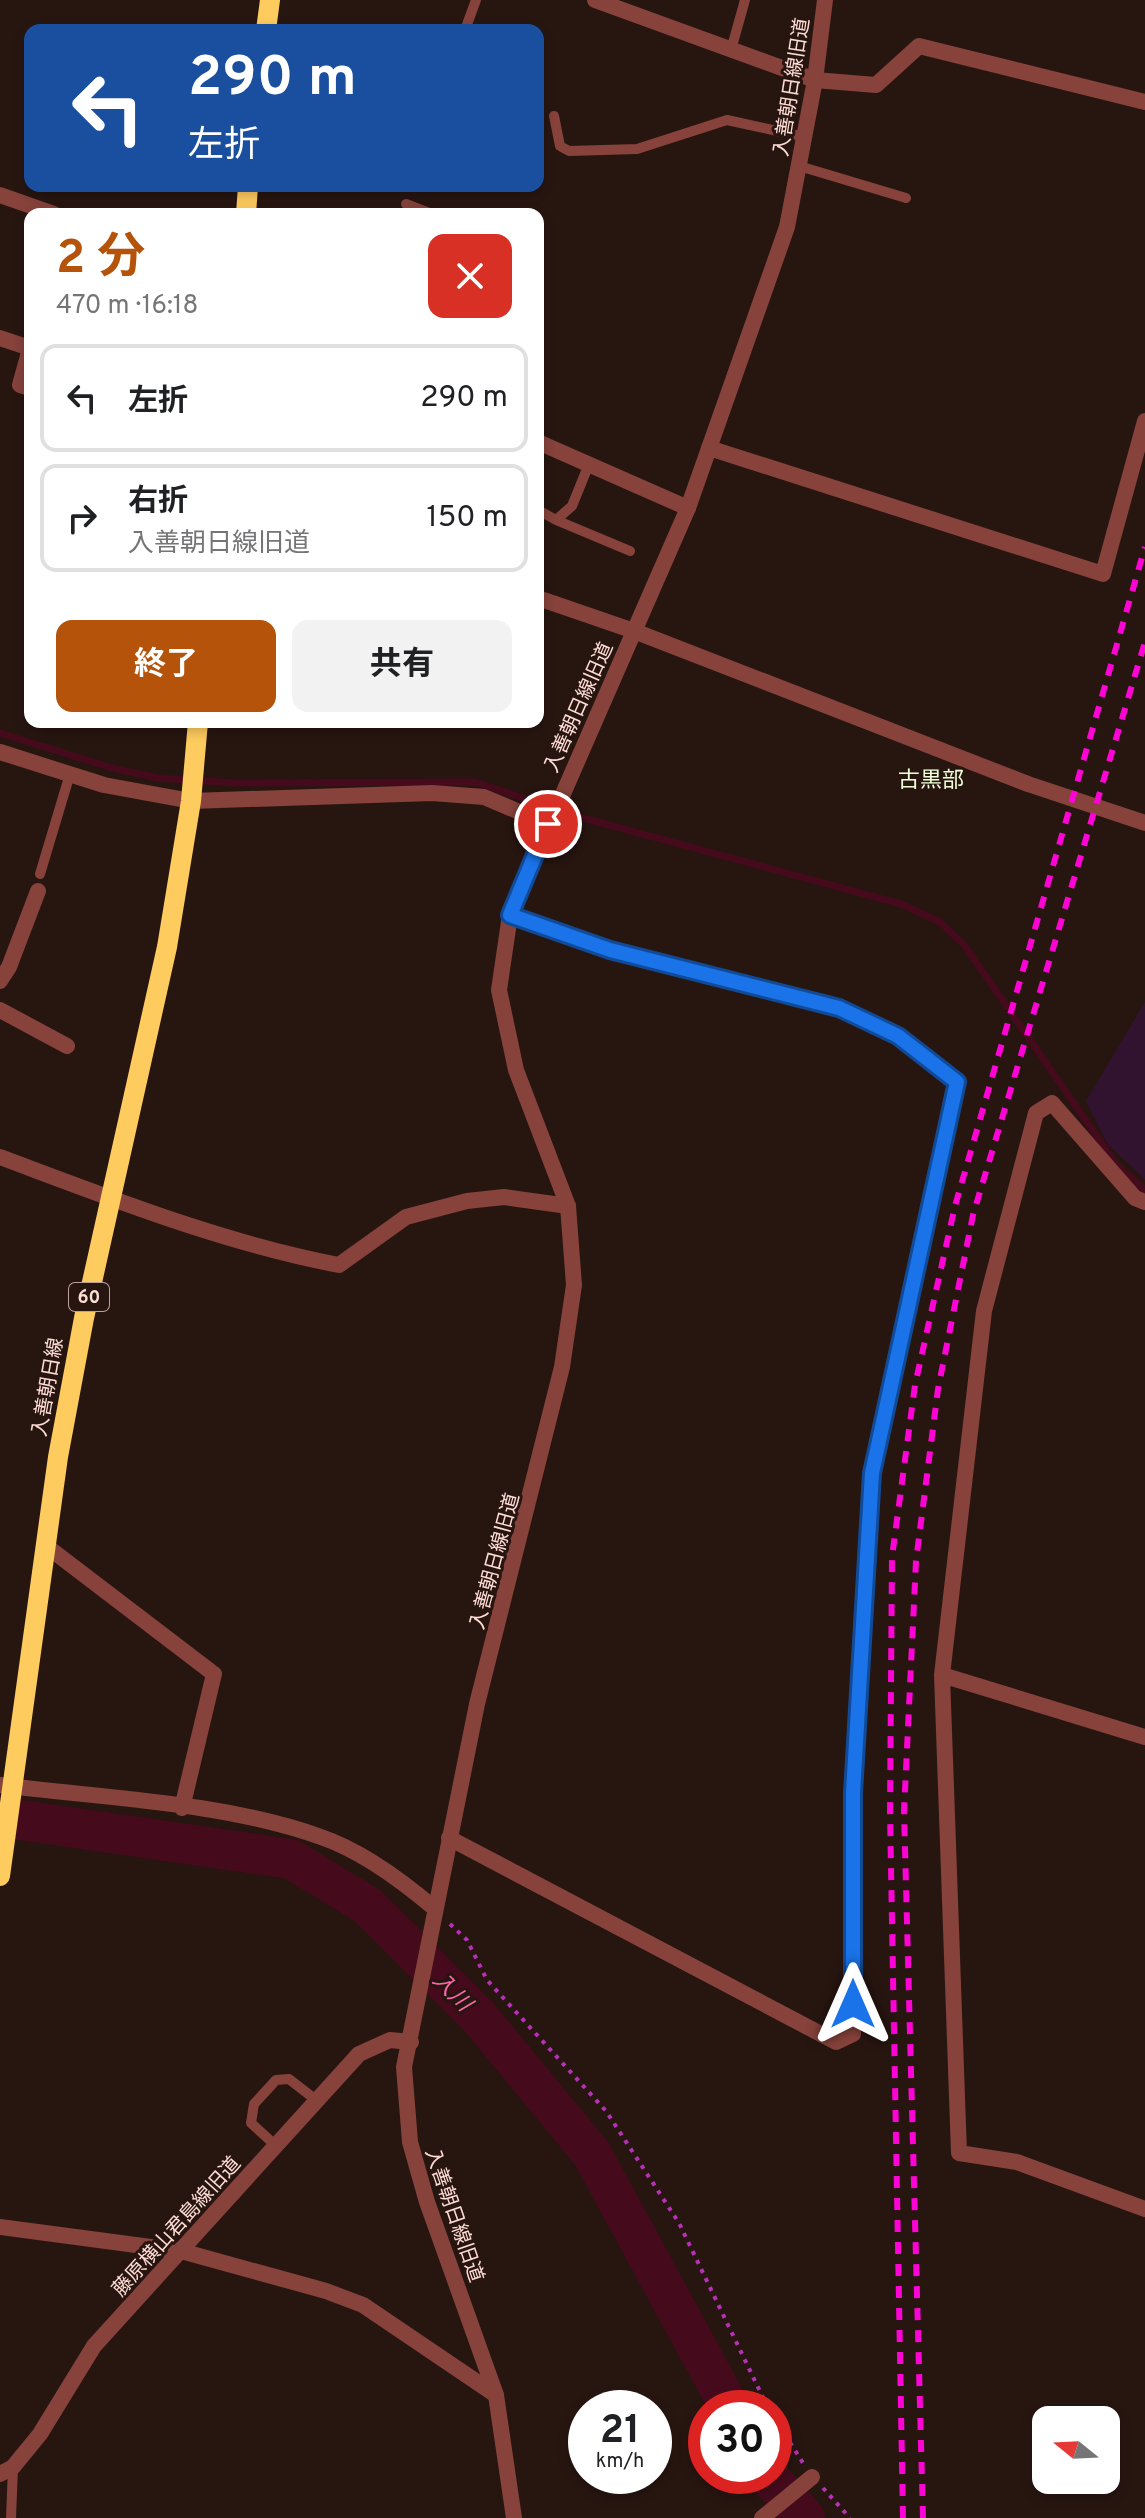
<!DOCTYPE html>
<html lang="ja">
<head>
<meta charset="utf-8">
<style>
	:root { --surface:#fff; --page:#f2f2f2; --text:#202124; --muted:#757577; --line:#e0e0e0; --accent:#b45309 }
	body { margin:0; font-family:Overpass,"Noto Sans JP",sans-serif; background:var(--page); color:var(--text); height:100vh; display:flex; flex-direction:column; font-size:30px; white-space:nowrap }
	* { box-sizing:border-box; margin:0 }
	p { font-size:26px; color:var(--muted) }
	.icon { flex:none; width:44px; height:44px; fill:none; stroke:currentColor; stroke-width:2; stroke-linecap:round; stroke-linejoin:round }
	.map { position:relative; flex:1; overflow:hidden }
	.side { position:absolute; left:24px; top:208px; width:520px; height:520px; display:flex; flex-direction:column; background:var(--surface); border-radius:16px; box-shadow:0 4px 12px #0003 }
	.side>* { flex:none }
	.banner { position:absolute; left:24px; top:24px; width:520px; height:168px; border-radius:16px; box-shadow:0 4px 12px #0003; background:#1a4fa0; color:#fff; overflow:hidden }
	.needle { width:52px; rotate:288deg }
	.fabs { position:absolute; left:1032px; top:2406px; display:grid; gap:16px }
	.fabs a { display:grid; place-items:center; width:88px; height:88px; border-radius:16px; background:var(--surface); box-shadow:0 4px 12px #0003; font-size:40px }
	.speed { position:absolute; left:568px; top:2390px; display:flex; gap:16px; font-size:40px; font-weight:700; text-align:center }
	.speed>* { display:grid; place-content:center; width:104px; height:104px; border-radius:50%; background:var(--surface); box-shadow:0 4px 12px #0003; line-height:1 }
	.speed small { font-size:20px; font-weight:400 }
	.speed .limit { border:12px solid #d22; background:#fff; color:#111 }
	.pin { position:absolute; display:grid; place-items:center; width:68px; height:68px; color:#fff; margin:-34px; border:4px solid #fff; border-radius:50%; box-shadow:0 2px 8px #0007 }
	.me { position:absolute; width:88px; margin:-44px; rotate:0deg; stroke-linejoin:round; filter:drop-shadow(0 0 6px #0008) }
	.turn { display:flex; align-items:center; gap:28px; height:168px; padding:0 32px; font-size:36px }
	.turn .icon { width:104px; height:104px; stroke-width:2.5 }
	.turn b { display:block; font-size:56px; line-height:68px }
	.round { display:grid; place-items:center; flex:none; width:84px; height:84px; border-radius:16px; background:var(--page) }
	.overview { display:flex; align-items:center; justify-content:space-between; height:136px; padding:0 32px }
	h1 { font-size:48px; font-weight:700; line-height:60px; color:var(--accent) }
	.button { display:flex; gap:16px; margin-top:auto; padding:16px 32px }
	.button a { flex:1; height:92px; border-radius:16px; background:var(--accent); color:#fff; font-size:32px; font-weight:700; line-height:92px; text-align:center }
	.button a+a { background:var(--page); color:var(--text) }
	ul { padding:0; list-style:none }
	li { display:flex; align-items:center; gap:24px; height:108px; margin:0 16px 12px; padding:0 16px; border:4px solid var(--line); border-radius:16px }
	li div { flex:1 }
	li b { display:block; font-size:30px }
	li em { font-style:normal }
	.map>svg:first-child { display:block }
	.green { fill:#311330 }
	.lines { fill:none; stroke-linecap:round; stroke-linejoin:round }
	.stream { stroke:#450b1d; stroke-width:7 }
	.river { stroke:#450b1d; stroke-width:40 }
	.path { stroke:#b830b9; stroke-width:4; stroke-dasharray:4 6; stroke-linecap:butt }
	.service { stroke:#86423b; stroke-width:10 }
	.minor { stroke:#86423b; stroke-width:16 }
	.tertiary { stroke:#86423b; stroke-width:16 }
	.primary { stroke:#fecb5e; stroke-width:20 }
	.rail { stroke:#fe03d6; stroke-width:6; stroke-dasharray:12 10; stroke-linecap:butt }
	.route-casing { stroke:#114b97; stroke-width:20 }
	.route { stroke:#1a73e8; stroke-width:14 }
	.labels { text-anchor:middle; stroke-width:6; stroke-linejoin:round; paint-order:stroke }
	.shield { fill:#271510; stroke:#bea19b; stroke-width:2 }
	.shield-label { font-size:18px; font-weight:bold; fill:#ffddd6 }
	.street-label { font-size:20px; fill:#ffddd6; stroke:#271510 }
	.neighbourhood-label { font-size:22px; fill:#eeffd8; stroke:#271510 }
	.water-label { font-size:22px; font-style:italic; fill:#fe65ae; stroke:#271510 }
</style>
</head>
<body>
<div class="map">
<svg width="1145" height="2518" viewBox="0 0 1145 2518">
	<rect width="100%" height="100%" fill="#271510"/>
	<!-- green -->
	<path class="green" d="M1145 1002V1180L1107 1143 1086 1101Z"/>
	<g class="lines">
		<!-- stream -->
		<path class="stream" d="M0 733 112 768 158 778 235 783 475 782 583 818 901 904 940 922 965 946 1116 1164 1145 1190"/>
		<!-- river -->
		<path class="river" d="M0 1817 291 1859 368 1906 479 2017 592 2154 730 2408
			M768 2476 805 2518"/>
		<!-- path -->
		<path class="path" d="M450 1924 467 1940 487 1980 606 2111 679 2223 768 2408
			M774 2417 803 2463
			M823 2488 850 2518"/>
		<!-- service -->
		<path class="service" d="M465 30 476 0
			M731 50 745 0
			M554 116 560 146 569 151 637 149 727 120 804 137
			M799 166 906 198
			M406 204 432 214
			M538 510 556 520 572 506 589 464
			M556 520 630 551
			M40 874 70 774
			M275 2145 251 2123 254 2104 276 2080 289 2079 316 2100
			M11 2518 13 2467"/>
		<!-- minor -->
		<path class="minor" d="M595 0 815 80 876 85 919 46 1145 102
			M0 195 54 214
			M0 338 30 348
			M30 349 20 385 30 388
			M538 442 688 508
			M709 448 1103 574 1145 421
			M634 631 1028 784 1145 823
			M0 752 104 785 191 801 432 793 484 797 548 824
			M0 981 9 967 38 891
			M0 1010 67 1046
			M0 1157C110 1198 223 1243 339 1265L406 1217 467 1201 504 1197 568 1206
			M1145 1202 1135 1198 1052 1103 1036 1113 984 1311 942 1675 959 2153 1017 2162 1145 2209
			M45 1545 214 1674 182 1808
			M942 1675 1145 1737
			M0 1785C102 1798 224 1802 321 1837 362 1851 401 1880 434 1908
			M449 1838 836 2042 853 2034V1793L872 1473 957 1082 898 1036 839 1008 610 950 510 915
			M0 2227 181 2251 326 2291 363 2305 496 2395
			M762 2518 812 2477"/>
		<!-- tertiary -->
		<path class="tertiary" d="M538 598 634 631
			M0 2474 13 2467 40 2434 94 2346 359 2054 390 2040 411 2042
			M514 2518 496 2395 427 2202 410 2142 404 2067 477 1704 562 1367 574 1285 568 1206 516 1070 499 990 510 915 688 508 787 227 815 80 825 0"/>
		<!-- primary -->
		<path class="primary" d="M266 30 270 0
			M246 214 248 186
			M0 1876 58 1457 84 1318 167 947 191 801 198 722"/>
		<!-- rail -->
		<path class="rail" d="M903 2518 890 1813 892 1557 915 1385 955 1206 1145 547
			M923 2518 904 1811 916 1561 938 1389 973 1215 1145 642"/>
	</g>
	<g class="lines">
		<defs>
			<path id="route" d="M548 824 510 915 610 950 839 1008 898 1036 957 1082 872 1473 853 1793V2004"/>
		</defs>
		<!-- route casing -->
		<use href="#route" class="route-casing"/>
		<!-- route -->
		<use href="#route" class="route"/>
	</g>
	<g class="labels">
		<!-- shield labels -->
		<rect class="shield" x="69" y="1283" width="40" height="28" rx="6"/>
		<g class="shield-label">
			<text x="89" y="1303">60</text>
		</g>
		<!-- street labels -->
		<g class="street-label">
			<text transform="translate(791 87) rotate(-81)" y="7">入善朝日線旧道</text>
			<text transform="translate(578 707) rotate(-66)" y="7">入善朝日線旧道</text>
			<text transform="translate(47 1387) rotate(-80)" y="7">入善朝日線</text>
			<text transform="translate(494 1561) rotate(-75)" y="7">入善朝日線旧道</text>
			<text transform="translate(455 2215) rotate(71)" y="7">入善朝日線旧道</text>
			<text transform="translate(176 2226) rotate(-48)" y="7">藤原横山君島線旧道</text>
		</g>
		<!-- neighbourhood labels -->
		<g class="neighbourhood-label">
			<text x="931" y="787">古黒部</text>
		</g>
		<!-- water labels -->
		<g class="water-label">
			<text transform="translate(453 1991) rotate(45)" y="8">入川</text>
		</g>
	</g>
</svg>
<div class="fabs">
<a><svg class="needle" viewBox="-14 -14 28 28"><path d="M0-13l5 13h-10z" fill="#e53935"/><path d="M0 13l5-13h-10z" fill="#757577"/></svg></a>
</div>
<div class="speed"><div>21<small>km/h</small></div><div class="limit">30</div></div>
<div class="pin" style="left:548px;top:824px;background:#d93025"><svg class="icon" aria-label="arrive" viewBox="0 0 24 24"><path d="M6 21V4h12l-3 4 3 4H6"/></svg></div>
<svg class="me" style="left:853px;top:2004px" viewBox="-20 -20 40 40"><path d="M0-17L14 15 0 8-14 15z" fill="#1a73e8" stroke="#fff" stroke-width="4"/></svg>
<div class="banner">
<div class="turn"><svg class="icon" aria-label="left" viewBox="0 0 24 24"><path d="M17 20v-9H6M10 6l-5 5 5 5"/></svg><div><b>290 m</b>左折</div></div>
</div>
<section class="side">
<div class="overview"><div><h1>2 分</h1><p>470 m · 16:18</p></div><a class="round" style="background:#d93025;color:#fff"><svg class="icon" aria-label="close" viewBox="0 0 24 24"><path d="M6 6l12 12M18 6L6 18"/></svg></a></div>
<ul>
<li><svg class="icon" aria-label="left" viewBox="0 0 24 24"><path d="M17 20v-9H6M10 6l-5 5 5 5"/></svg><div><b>左折</b></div><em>290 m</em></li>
<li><svg class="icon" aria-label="right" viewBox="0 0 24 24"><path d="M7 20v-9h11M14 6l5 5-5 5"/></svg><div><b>右折</b><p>入善朝日線旧道</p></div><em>150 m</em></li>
</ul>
<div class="button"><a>終了</a><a>共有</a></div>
</section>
</div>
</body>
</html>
